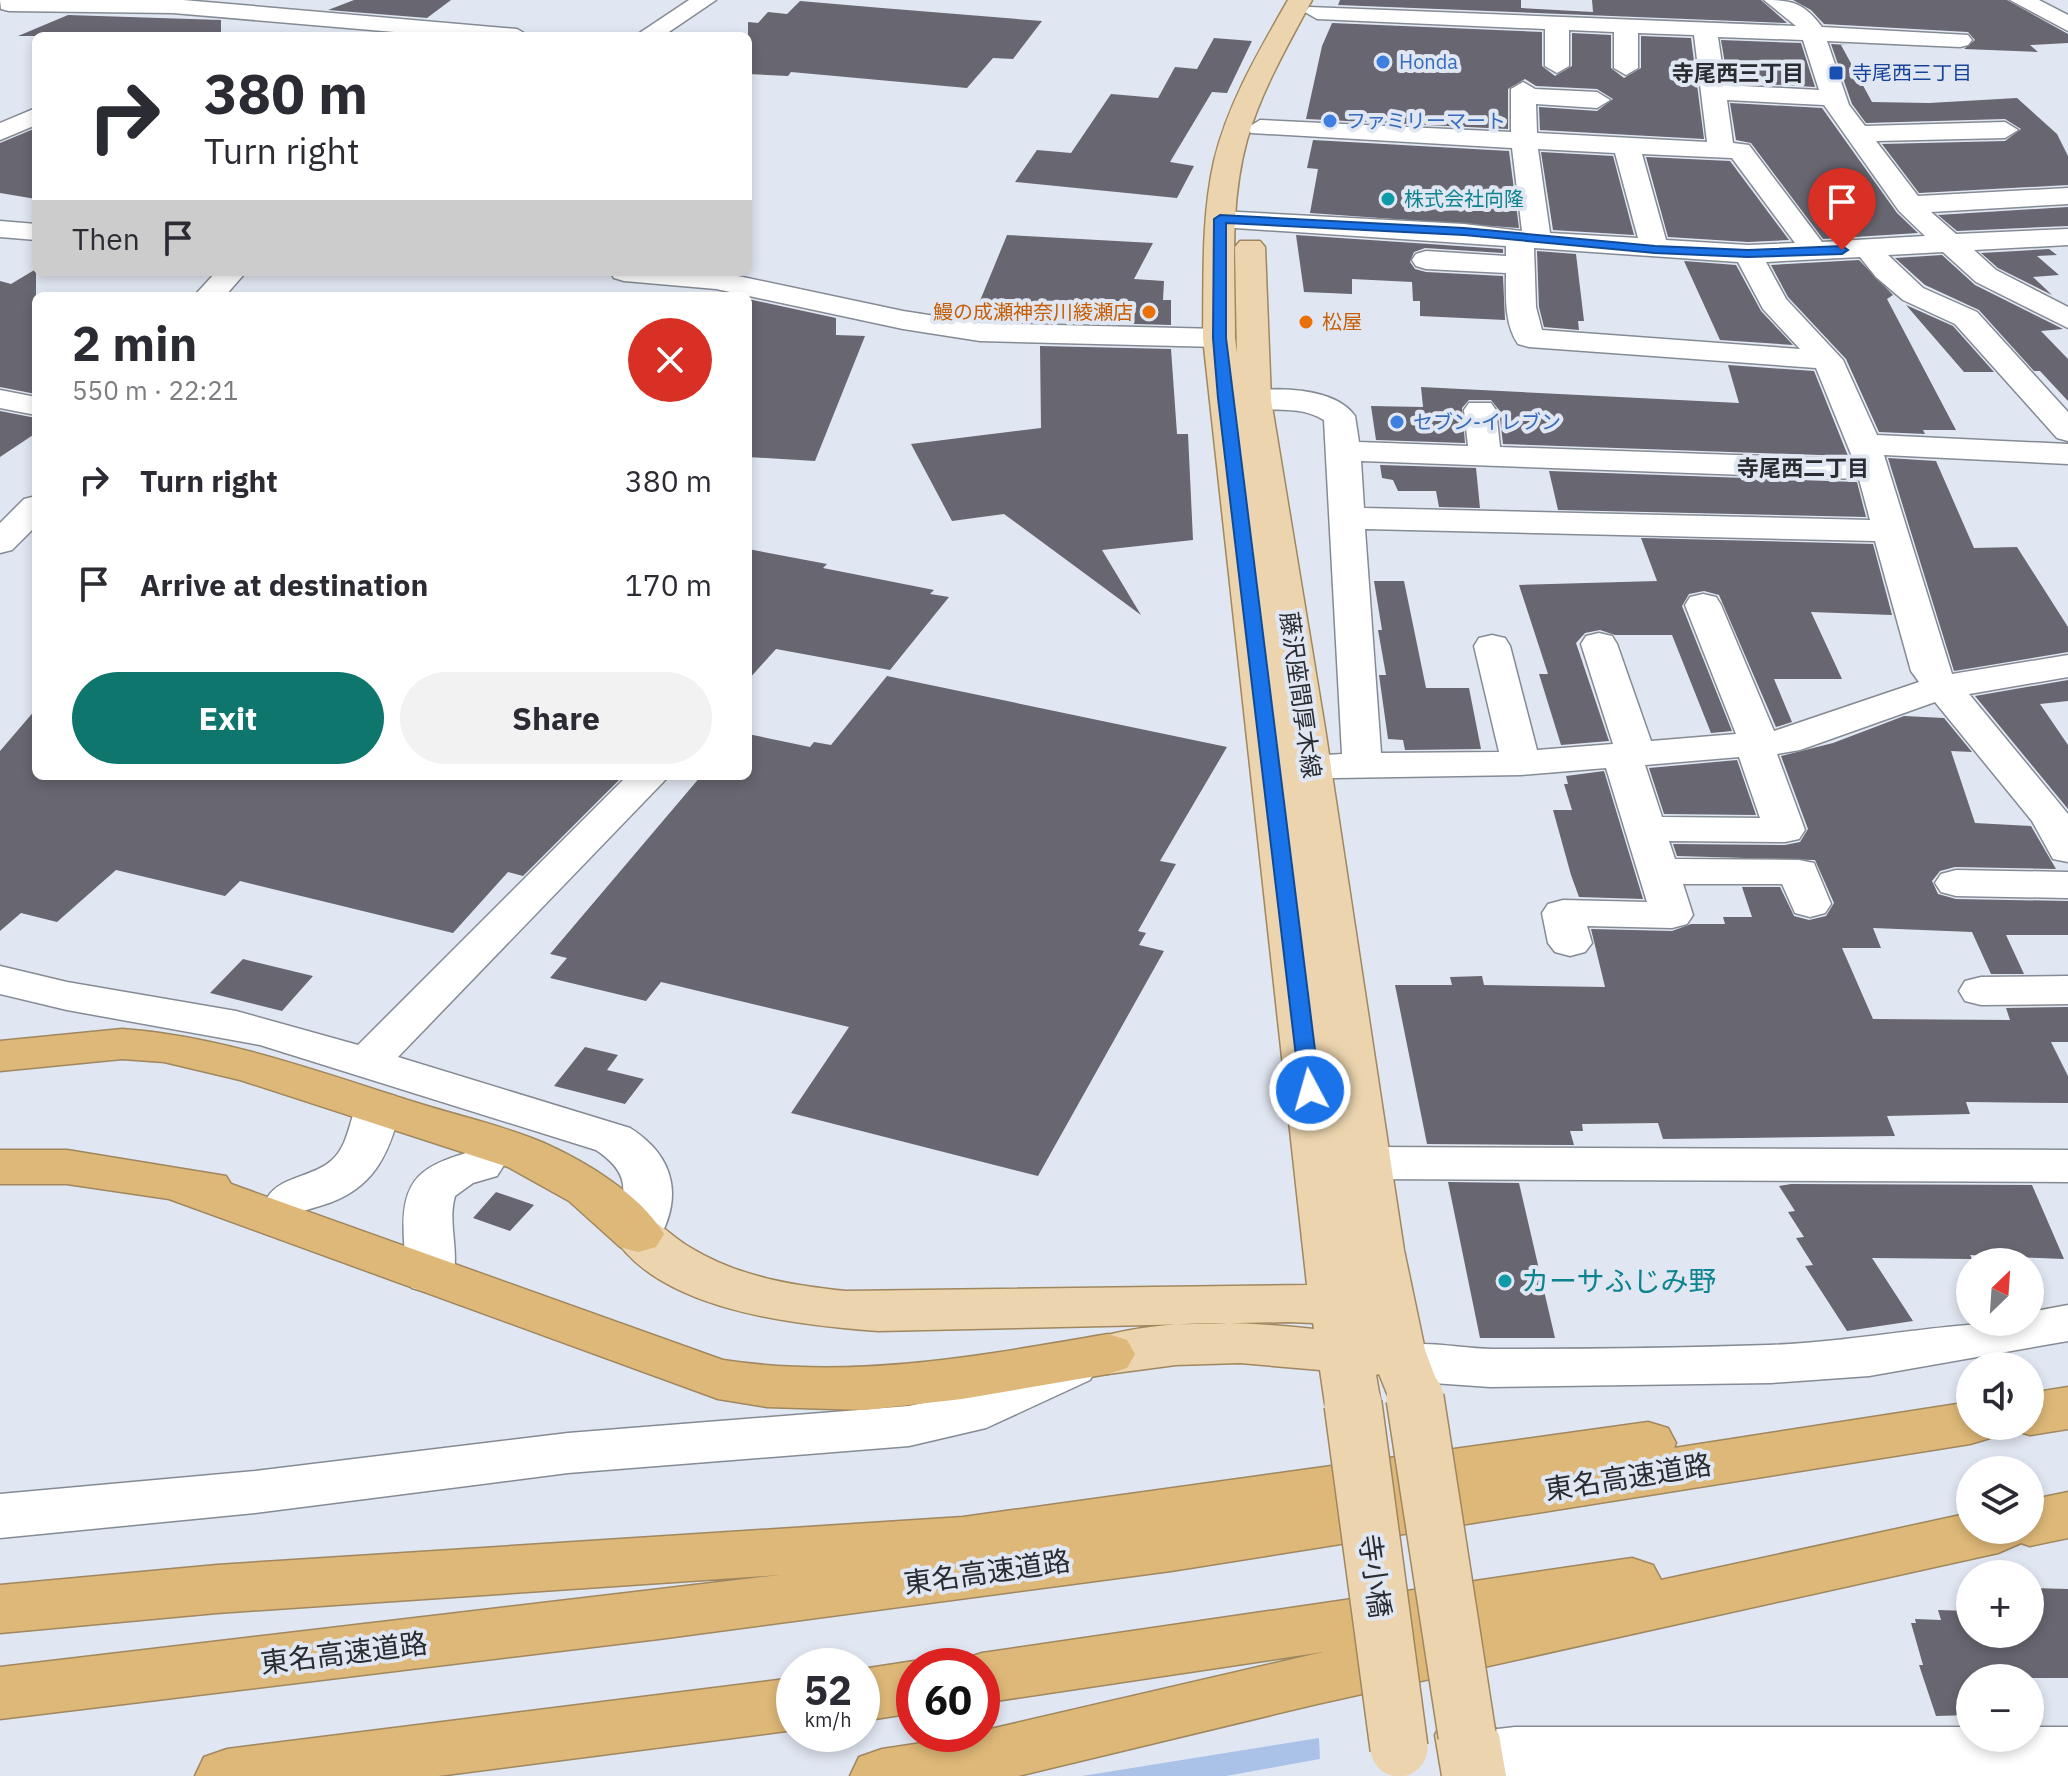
<!DOCTYPE html>
<html lang="en">
<head>
<meta charset="utf-8">
<style>
	:root { --surface:#fff; --page:#f2f2f3; --text:#2b2b33; --muted:#7c7c81; --accent:#0f766e }
	body { margin:0; font-family:"IBM Plex Sans","Noto Sans JP",sans-serif; background:var(--page); color:var(--text); height:100vh; display:flex; flex-direction:column; font-size:30px; white-space:nowrap }
	* { box-sizing:border-box; margin:0 }
	p { font-size:26px; color:var(--muted) }
	.icon { flex:none; width:44px; height:44px; fill:none; stroke:currentColor; stroke-width:2; stroke-linecap:round; stroke-linejoin:round }
	.map { position:relative; flex:1; overflow:hidden }
	.side { position:absolute; left:32px; top:292px; width:720px; height:488px; display:flex; flex-direction:column; background:var(--surface); border-radius:12px; box-shadow:0 4px 12px #0003 }
	.side>* { flex:none }
	.guide { position:absolute; left:32px; top:32px; width:720px; height:244px; border-radius:12px; box-shadow:0 4px 12px #0003; background:#fff; color:var(--text); overflow:hidden }
	.needle { width:52px; rotate:25deg }
	.buttons { position:absolute; left:1956px; top:1248px; display:grid; gap:16px }
	.buttons a { display:grid; place-items:center; width:88px; height:88px; border-radius:50%; background:var(--surface); box-shadow:0 4px 12px #0003; font-size:40px }
	.speed { position:absolute; left:776px; top:1648px; display:flex; gap:16px; font-size:40px; font-weight:700; text-align:center }
	.speed>* { display:grid; place-content:center; width:104px; height:104px; border-radius:50%; background:var(--surface); box-shadow:0 4px 12px #0003; line-height:1 }
	.speed small { font-size:20px; font-weight:400 }
	.speed .limit { border:12px solid #d22; background:#fff; color:#111 }
	.pin { position:absolute; display:grid; place-items:center; width:68px; height:68px; color:#fff; margin:-82px -34px; border-radius:50% 50% 50% 0; rotate:-45deg; box-shadow:0 0 8px #0007 }
	.pin .icon { rotate:45deg }
	.me { position:absolute; width:88px; margin:-44px; rotate:354deg; stroke-linejoin:round; filter:drop-shadow(0 0 6px #0008) }
	.turn { display:flex; align-items:center; gap:28px; height:168px; padding:0 40px; font-size:36px }
	.turn .icon { width:104px; height:104px; stroke-width:2.5 }
	.turn b { display:block; font-size:56px; line-height:68px }
	.then { display:flex; align-items:center; height:76px; padding:0 40px; background:#0003; gap:16px; font-size:30px }
	.round { display:grid; place-items:center; flex:none; width:84px; height:84px; border-radius:42px; background:var(--page) }
	.headline { display:flex; align-items:center; justify-content:space-between; height:136px; padding:0 40px }
	h1 { font-size:48px; font-weight:700; line-height:60px }
	.primary-button { display:flex; gap:16px; margin-top:auto; padding:16px 40px }
	.primary-button a { flex:1; height:92px; border-radius:48px; background:var(--accent); color:#fff; font-size:32px; font-weight:700; line-height:92px; text-align:center }
	.primary-button a+a { background:var(--page); color:var(--text) }
	ul { padding:0; list-style:none }
	li { display:flex; align-items:center; gap:24px; height:104px; padding:0 40px }
	li div { flex:1 }
	li b { display:block; font-size:30px }
	li em { font-style:normal }
	.map>svg:first-child { display:block }
	.green { fill:#abc2e8 }
	.building { fill:#686670 }
	.lines { fill:none; stroke-linecap:round; stroke-linejoin:round }
	.minor-casing { stroke:#858b94; stroke-width:3 }
	.major-casing { stroke:#9f875f; stroke-width:3 }
	.highway-casing { stroke:#9f875f; stroke-width:3 }
	.minor { fill:#fff; fill-rule:evenodd }
	.major { fill:#ebd4ae; fill-rule:evenodd }
	.highway { fill:#deb878; fill-rule:evenodd }
	.major-bridge-casing { stroke:#9f875f; stroke-width:60; stroke-linecap:butt }
	.major-bridge { stroke:#ebd4ae; stroke-width:57 }
	.route { fill:#1a73e8; stroke:#114b97; stroke-width:2 }
	.shop-dot { fill:#3f7fe0; stroke:#e1e7f2; stroke-width:3 }
	.transit-dot { fill:#1a4fb4; stroke:#e1e7f2; stroke-width:3 }
	.culture-dot { fill:#0f9aa8; stroke:#e1e7f2; stroke-width:3 }
	.food-dot { fill:#e8710a; stroke:#e1e7f2; stroke-width:3 }
	.labels { text-anchor:middle; stroke-width:8; stroke-linejoin:round; paint-order:stroke }
	.far-shop-label { font-size:20px; fill:#366cbe; stroke:#e1e7f2; text-anchor:start }
	.far-transit-label { font-size:20px; fill:#164399; stroke:#e1e7f2; text-anchor:start }
	.far-culture-label { font-size:20px; fill:#0d838f; stroke:#e1e7f2; text-anchor:start }
	.far-food-label { font-size:20px; fill:#c56008; stroke:#e1e7f2; text-anchor:end }
	.far-neighbourhood-label { font-size:22px; font-weight:bold; fill:#292c30; stroke:#e1e7f2 }
	.street-label { font-size:24px; fill:#292c30; stroke:#e1e7f2 }
	.near-culture-label { font-size:28px; fill:#0d838f; stroke:#e1e7f2; text-anchor:start }
	.near-street-label { font-size:28px; fill:#292c30; stroke:#e1e7f2 }
</style>
</head>
<body>
<div class="map">
<svg width="2068" height="1776" viewBox="0 0 2068 1776">
	<rect width="100%" height="100%" fill="#e1e7f2"/>
	<!-- green -->
	<path class="green" d="M1319 1738 1320 1759 1226 1776H1082Z"/>
	<!-- building -->
	<path class="building" d="M354 0H451L427 18 328 10Z
		M1340 0H1521V8L1593 12 1592 0H1761L1787 23 1338 5Z
		M1793 0H2007L2068 34V43L2030 45 2038 52 1964 49 1975 40 1968 32 1824 24 1811 10Z
		M800 1 882 8 1042 21 1013 59 993 58 967 88 791 72 788 76 748 74V22L758 23 768 12 787 14Z
		M68 15 221 20V36H18Z
		M1332 23 1542 32V66L1555 76 1572 66V33L1611 35V68L1624 78 1641 68V36L1691 38 1704 139 1540 130 1539 107 1597 111 1613 99 1597 89 1536 86 1525 79 1508 89V129L1306 119 1322 46Z
		M1214 38 1252 41 1227 93 1212 92 1170 162 1194 166 1177 198 1015 182 1037 150 1071 153 1111 94 1158 98 1175 67 1197 69Z
		M1721 40 1801 43 1815 87 1728 82Z
		M1831 44 1847 45H1841L1872 102 1929 103 2017 98 2057 134 2068 156V185L1919 193 1882 144 2005 141 2021 129 2005 119 1866 123 1852 104Z
		M1730 103 1822 108 1897 213 1918 233 1823 239 1751 143 1736 140Z
		M36 128V199L0 193V143Z
		M1313 140 1509 151 1519 228 1310 213 1318 169 1307 168Z
		M1541 152 1613 156 1634 235 1553 230Z
		M1646 157 1730 161 1789 240 1748 242 1668 237Z
		M2068 207V226L1957 231 1938 215Z
		M1007 235 1153 243 1134 279 1164 281 1163 300H1171V325L995 320 999 310 977 308Z
		M1296 235 1503 249V253L1425 248 1414 252 1410 262 1415 269 1426 272 1503 276 1505 320 1420 316V301H1413L1412 282 1352 279V294L1304 292Z
		M2049 249 2057 255 2037 256 2059 275 2033 277 2052 295 1998 268 1981 253Z
		M1537 251 1576 254 1584 321H1578L1579 330 1544 327 1539 307Z
		M1942 255 1975 285 2063 329 2041 331 2068 359V401L2040 371H2034L1979 310 1925 285 1895 258Z
		M1859 260 1893 295 1887 299 1956 430H1923L1925 434 1879 432 1846 359 1788 297 1771 265Z
		M1684 261 1736 265 1761 311 1793 345 1720 340Z
		M36 269V394L0 387V281L11 284Z
		M748 299 836 318V335L865 336 815 461 748 457Z
		M1906 305 1953 326 1994 372H1964Z
		M1040 346 1171 349 1177 434H1188L1193 540 1102 550 1141 615 1004 514 952 521 911 444 1041 428Z
		M1728 365 1814 371 1848 456 1503 444 1499 410 1491 400H1469L1462 408 1465 443 1376 440 1371 406 1423 407 1421 387 1739 403Z
		M0 411 36 418V433L0 457Z
		M1888 458 1936 461 1974 548 2017 547 2068 627V652L1954 671Z
		M1380 465 1476 468 1480 508 1439 507 1436 491H1398L1393 480 1382 478Z
		M1549 471 1857 482 1866 517 1558 510Z
		M1641 538 1873 544 1892 615 1811 612 1842 679H1774L1792 722 1776 727 1719 595 1704 591 1689 594 1682 606 1732 731 1711 733 1672 635H1615L1600 630 1585 633 1576 643 1609 741 1561 745 1539 674H1548L1519 585 1657 581Z
		M748 549 827 564 823 568 934 590 930 594 949 597 890 670 776 649 748 680Z
		M1374 581H1404L1426 688H1469L1481 749 1405 750 1403 740 1388 739 1379 675H1386L1378 630H1382Z
		M887 676 1227 747 1160 861 1176 864 1138 931 1146 933 1139 945 1164 951 1038 1176 791 1113 849 1027 661 982 646 1001 550 978 567 958 550 954 701 776H748V734L810 747 814 742 831 745Z
		M2068 680V701L2040 704 2068 745V809L1975 696Z
		M36 709V776H623L523 876 508 872 453 933 240 881 225 896 116 870 57 922 21 913 0 931V751Z
		M1904 716 1944 718 1972 752 1951 751 1975 823 2031 826 2056 869 1955 867 1940 871 1932 881 1938 894 1956 899 2068 901V935H2006L2024 974H1991L1972 932 1873 928 1881 948H1842L1873 1019 2010 1020 2006 1008 2068 1007V1042H2051L2068 1076V1103L1966 1102 1970 1114 1887 1116 1895 1136 1663 1139 1658 1123 1582 1124 1583 1131H1570L1574 1145 1427 1144 1395 985H1452L1450 977 1482 976 1484 985 1605 987 1591 929 1672 931 1691 924H1725L1723 917H1752L1742 887H1780L1794 916 1809 920 1826 916 1834 903 1815 860 1677 856 1673 844 1785 845 1800 842 1808 829 1781 756 1833 743Z
		M1737 760 1756 815 1664 814 1649 768Z
		M1604 771 1643 899 1579 897 1571 875 1553 810H1572L1564 784H1568L1566 776Z
		M243 959 313 976 282 1011 210 993Z
		M585 1047 618 1055 607 1070 644 1079 625 1104 554 1086Z
		M1448 1182 1519 1183 1555 1338H1480Z
		M1791 1184 2032 1185 2064 1259 1970 1255 1972 1259 1872 1258 1913 1321 1847 1331 1805 1266 1813 1265 1796 1238 1804 1237 1788 1212 1795 1211 1779 1186Z
		M496 1192 534 1205 510 1231 473 1218Z
		M2030 1588 2068 1589V1678H1970V1715L1936 1716 1919 1665H1923L1911 1623H1916L1915 1619 1941 1620 1938 1610 1970 1611V1634H2030Z"/>
	<g class="lines">
		<defs>
			<path id="minor" d="M0 0H183L517 29 529 36H441L173 13 9 11 1 9Z
				M689 0H716L663 36H635Z
				M1764 0C1793 0 1804 3 1822 27L1968 35 1972 40 1968 45 1960 47 1827 41 1849 105 1865 126 2005 122 2018 130 2005 138 1876 141 1918 196 2068 188V204L1931 212 1956 234 2068 229V245L1974 250 1996 270 2068 307V328L1976 282 1943 252 1888 255 1923 288 1977 312 2068 412V441L2057 438 1955 324 1903 300 1876 277 1860 257 1766 262 1786 299 1843 360 1877 435 2068 444V464L1884 455 1952 674 2068 655V677L1969 694 2068 814V862L2053 859 2032 821 1935 702 1800 750 1777 754 1805 830 1799 839 1785 842 1669 841 1675 859 1799 860 1814 863 1831 904 1825 913 1810 917 1795 913 1782 884H1683L1693 915 1687 924 1672 928 1587 926 1592 943 1585 952 1570 956 1555 952 1548 943 1542 913 1548 904 1563 900 1647 902 1606 768 1521 775 1274 779 1260 775 1254 767 1260 759 1342 754 1324 420C1298 404 1270 413 1243 407L1238 400 1243 393C1274 386 1335 387 1355 416L1359 442 1468 446 1464 410 1469 403H1491L1496 410 1500 447 1853 459 1816 368 1529 347 1518 344C1504 324 1506 296 1506 273L1426 269 1416 266 1412 260 1416 254 1426 251 1506 256V246L1220 227 1210 225 1206 219 1210 213 1220 211 1464 224 1522 231 1512 148 1251 133 1247 128 1260 120 1511 132V89L1523 82 1535 89 1597 92 1610 100 1597 108 1536 104 1537 133 1707 142 1694 35 1638 33V68L1626 75 1614 68V32L1569 30V66L1557 73 1545 66V29L1317 19 1305 12 1309 7 1796 26ZM1718 37 1803 40 1819 90 1725 85ZM1727 100 1824 105 1899 211 1925 236 1822 242 1749 145 1733 143ZM1538 149 1615 153 1638 238 1550 233ZM1642 154 1732 158 1795 243 1748 245 1666 240ZM1534 248 1738 262 1763 309 1800 349 1542 330 1536 307ZM1361 461 1859 479 1870 520 1364 508ZM1365 529 1875 541 1911 671 1919 682 1774 731 1721 605 1716 597 1703 594 1690 597 1685 605 1736 734 1651 741 1617 644 1612 636 1599 633 1586 636 1581 644 1613 744 1537 750 1510 646 1505 638 1492 635 1479 638 1474 646 1499 752 1381 753ZM1739 757 1760 818 1662 817 1645 765Z
				M2010 0H2039L2068 15V31Z
				M36 108V125L0 140V123Z
				M0 221 36 224V240L0 237Z
				M216 272H246L225 296H194Z
				M610 272H719L903 311 980 323 1219 329 1230 332 1234 338 1230 344 1219 347 980 341 903 329 716 289 624 281 614 278Z
				M0 390 36 397V415L0 408Z
				M36 496V526L12 550 0 553V523L24 499Z
				M627 776H669L398 1057 630 1128C676 1157 684 1199 655 1246L638 1251 621 1246 613 1234C625 1195 634 1175 596 1150L260 1045 67 1010 0 994V966L67 982 236 1011 358 1045Z
				M1956 870 2068 872V898L1956 896 1941 892 1935 883 1941 874Z
				M2068 976V1004L1981 1005 1965 1001 1959 991 1965 981 1981 977Z
				M378 1092 395 1096 401 1107C389 1155 373 1190 323 1205 304 1211 293 1215 274 1210L267 1198C280 1176 312 1178 332 1160 350 1144 349 1116 361 1096Z
				M1368 1147 2068 1150V1182L1368 1179 1351 1174 1344 1163 1351 1152Z
				M480 1149 497 1154 504 1165 497 1176 473 1183 455 1196C446 1227 464 1259 448 1288L430 1293 412 1288C403 1272 405 1258 404 1240 400 1175 423 1165 480 1149Z
				M2068 1305V1341L1869 1376 1771 1383 1490 1387 1404 1381 1386 1375 1378 1362 1386 1349C1421 1338 1458 1349 1494 1349 1586 1349 1678 1348 1769 1345 1857 1342 1943 1322 2030 1322V1312Z
				M1072 1347 1090 1352 1098 1366 1090 1380 986 1428 909 1446 568 1473 255 1513 0 1538V1494L255 1471 568 1433 909 1406 956 1396Z
				M1515 1727H1970V1738H2030V1727H2068V1776H1449L1441 1758 1450 1740 1471 1732Z"/>
			<path id="major" d="M1288 0H1312C1288 45 1261 91 1247 140 1229 205 1235 272 1235 338L1237 353 1235 247 1240 241H1260L1265 247 1271 400 1325 728 1404 1250 1425 1350 1443 1398 1435 1413 1415 1419 1395 1413 1379 1374 1376 1375 1381 1404 1373 1419 1353 1425 1333 1419 1325 1404 1320 1370 1240 1363 1176 1365 1108 1374 1089 1368 1081 1354 1089 1340C1160 1318 1241 1321 1314 1329L1313 1323 1288 1322 878 1331C797 1325 658 1311 612 1234L620 1221C656 1211 662 1231 691 1248 739 1277 791 1285 846 1291L1307 1285 1203 338C1204 279 1201 219 1214 161 1228 103 1259 51 1288 0Z
				M1467 1708 1489 1716 1499 1735 1506 1776H1442L1435 1735 1445 1716Z"/>
			<path id="highway" d="M122 1029C221 1036 316 1071 411 1101 454 1115 502 1125 544 1143 586 1162 640 1194 664 1234L656 1247 638 1252 620 1247 569 1201 508 1167 240 1080 164 1062 122 1059 0 1071V1041Z
				M0 1150H67L226 1176 231 1184 723 1360C854 1380 979 1356 1108 1334L1127 1340 1135 1354 1127 1368 1108 1374 962 1399 865 1410 767 1407 718 1399 169 1199 67 1184H0Z
				M2068 1387V1429L2030 1435 2010 1429 2009 1426H2030V1393Z
				M1970 1402V1426H1996L1990 1438 1970 1444 1171 1571 659 1639 0 1719V1667L779 1575 217 1613 0 1633V1585L217 1565 963 1517 1648 1422 1668 1428 1676 1443 1674 1448Z
				M2068 1492V1538L2030 1546 2021 1543 1998 1553 1317 1704 1018 1776H850L859 1757 882 1749 982 1734V1731L1323 1652 982 1703V1666H957L960 1660 982 1653 1632 1558 1653 1565 1661 1580 1970 1513V1530H2030V1500Z
				M914 1661 928 1666H914V1713L862 1721V1669Z
				M794 1678V1730L438 1776H195L204 1757 227 1749Z"/>
		</defs>
		<!-- minor casing -->
		<use href="#minor" class="minor-casing"/>
		<!-- major casing -->
		<use href="#major" class="major-casing"/>
		<!-- highway casing -->
		<use href="#highway" class="highway-casing"/>
		<!-- minor -->
		<use href="#minor" class="minor"/>
		<!-- major -->
		<use href="#major" class="major"/>
		<!-- highway -->
		<use href="#highway" class="highway"/>
		<defs>
			<path id="major-bridge" d="M1415 1398 1467 1735
				M1353 1404 1399 1748"/>
		</defs>
		<!-- major-bridge casing -->
		<use href="#major-bridge" class="major-bridge-casing"/>
		<!-- major-bridge -->
		<use href="#major-bridge" class="major-bridge"/>
	</g>
	<!-- route -->
	<path class="route" d="M1220 215 1464 228 1655 246 1748 250 1842 246 1848 250 1842 254 1748 257 1655 253 1464 235 1226 223V338L1320 1090 1310 1096 1300 1090 1218 398 1213 338 1214 219Z"/>
	<!-- markers -->
	<g class="shop-dot">
		<circle cx="1383" cy="62" r="8"/>
		<circle cx="1330" cy="121" r="8"/>
		<circle cx="1397" cy="422" r="8"/>
	</g>
	<rect class="transit-dot" x="1828" y="65" width="16" height="16" rx="4"/>
	<g class="culture-dot">
		<circle cx="1388" cy="199" r="8"/>
		<circle cx="1505" cy="1281" r="8"/>
	</g>
	<g class="food-dot">
		<circle cx="1149" cy="312" r="8"/>
		<circle cx="1306" cy="322" r="8"/>
	</g>
	<g class="labels">
		<!-- far-shop labels -->
		<g class="far-shop-label">
			<text x="1399" y="69">Honda</text>
			<text x="1346" y="128">ファミリーマート</text>
			<text x="1413" y="429">セブン-イレブン</text>
		</g>
		<!-- far-transit labels -->
		<g class="far-transit-label">
			<text x="1852" y="80">寺尾西三丁目</text>
		</g>
		<!-- far-culture labels -->
		<g class="far-culture-label">
			<text x="1404" y="206">株式会社向隆</text>
		</g>
		<!-- far-food labels -->
		<g class="far-food-label">
			<text x="1133" y="319">鰻の成瀬神奈川綾瀬店</text>
			<text x="1322" y="329" text-anchor="start">松屋</text>
		</g>
		<!-- far-neighbourhood labels -->
		<g class="far-neighbourhood-label">
			<text x="1738" y="81">寺尾西三丁目</text>
			<text x="1803" y="476">寺尾西二丁目</text>
		</g>
		<!-- street labels -->
		<g class="street-label">
			<text transform="translate(1300 695) rotate(82)" y="8">藤沢座間厚木線</text>
		</g>
		<!-- near-culture labels -->
		<g class="near-culture-label">
			<text x="1521" y="1291">カーサふじみ野</text>
		</g>
		<!-- near-street labels -->
		<g class="near-street-label">
			<text transform="translate(1628 1477) rotate(-9)" y="10">東名高速道路</text>
			<text transform="translate(987 1572) rotate(-8)" y="10">東名高速道路</text>
			<text transform="translate(1375 1576) rotate(82)" y="10">寺小橋</text>
			<text transform="translate(344 1653) rotate(-7)" y="10">東名高速道路</text>
		</g>
	</g>
</svg>
<div class="buttons">
<a><svg class="needle" viewBox="-14 -14 28 28"><path d="M0-13l5 13h-10z" fill="#e53935"/><path d="M0 13l5-13h-10z" fill="#7c7c81"/></svg></a>
<a><svg class="icon" aria-label="sound" viewBox="0 0 24 24"><path d="M4 9h4l5-4v14l-5-4H4zM17 9q2 3 0 6"/></svg></a>
<a><svg class="icon" aria-label="layers" viewBox="0 0 24 24"><path d="M12 4l9 5-9 5-9-5zM3 14l9 5 9-5"/></svg></a>
<a>+</a>
<a>−</a>
</div>
<div class="speed"><div>52<small>km/h</small></div><div class="limit">60</div></div>
<div class="pin" style="left:1842px;top:250px;background:#d93025"><svg class="icon" aria-label="arrive" viewBox="0 0 24 24"><path d="M6 21V4h12l-3 4 3 4H6"/></svg></div>
<svg class="me" style="left:1310px;top:1090px" viewBox="-20 -20 40 40"><circle r="17" fill="#1a73e8" stroke="#fff" stroke-width="3"/><path d="M0-11L8 9 0 5-8 9z" fill="#fff"/></svg>
<div class="guide">
<div class="turn"><svg class="icon" aria-label="right" viewBox="0 0 24 24"><path d="M7 20v-9h11M14 6l5 5-5 5"/></svg><div><b>380 m</b>Turn right</div></div>
<div class="then">Then<svg class="icon" aria-label="arrive" viewBox="0 0 24 24"><path d="M6 21V4h12l-3 4 3 4H6"/></svg></div>
</div>
<section class="side">
<div class="headline"><div><h1>2 min</h1><p>550 m · 22:21</p></div><a class="round" style="background:#d93025;color:#fff"><svg class="icon" aria-label="close" viewBox="0 0 24 24"><path d="M6 6l12 12M18 6L6 18"/></svg></a></div>
<ul>
<li><svg class="icon" aria-label="right" viewBox="0 0 24 24"><path d="M7 20v-9h11M14 6l5 5-5 5"/></svg><div><b>Turn right</b></div><em>380 m</em></li>
<li><svg class="icon" aria-label="arrive" viewBox="0 0 24 24"><path d="M6 21V4h12l-3 4 3 4H6"/></svg><div><b>Arrive at destination</b></div><em>170 m</em></li>
</ul>
<div class="primary-button"><a>Exit</a><a>Share</a></div>
</section>
</div>
</body>
</html>
